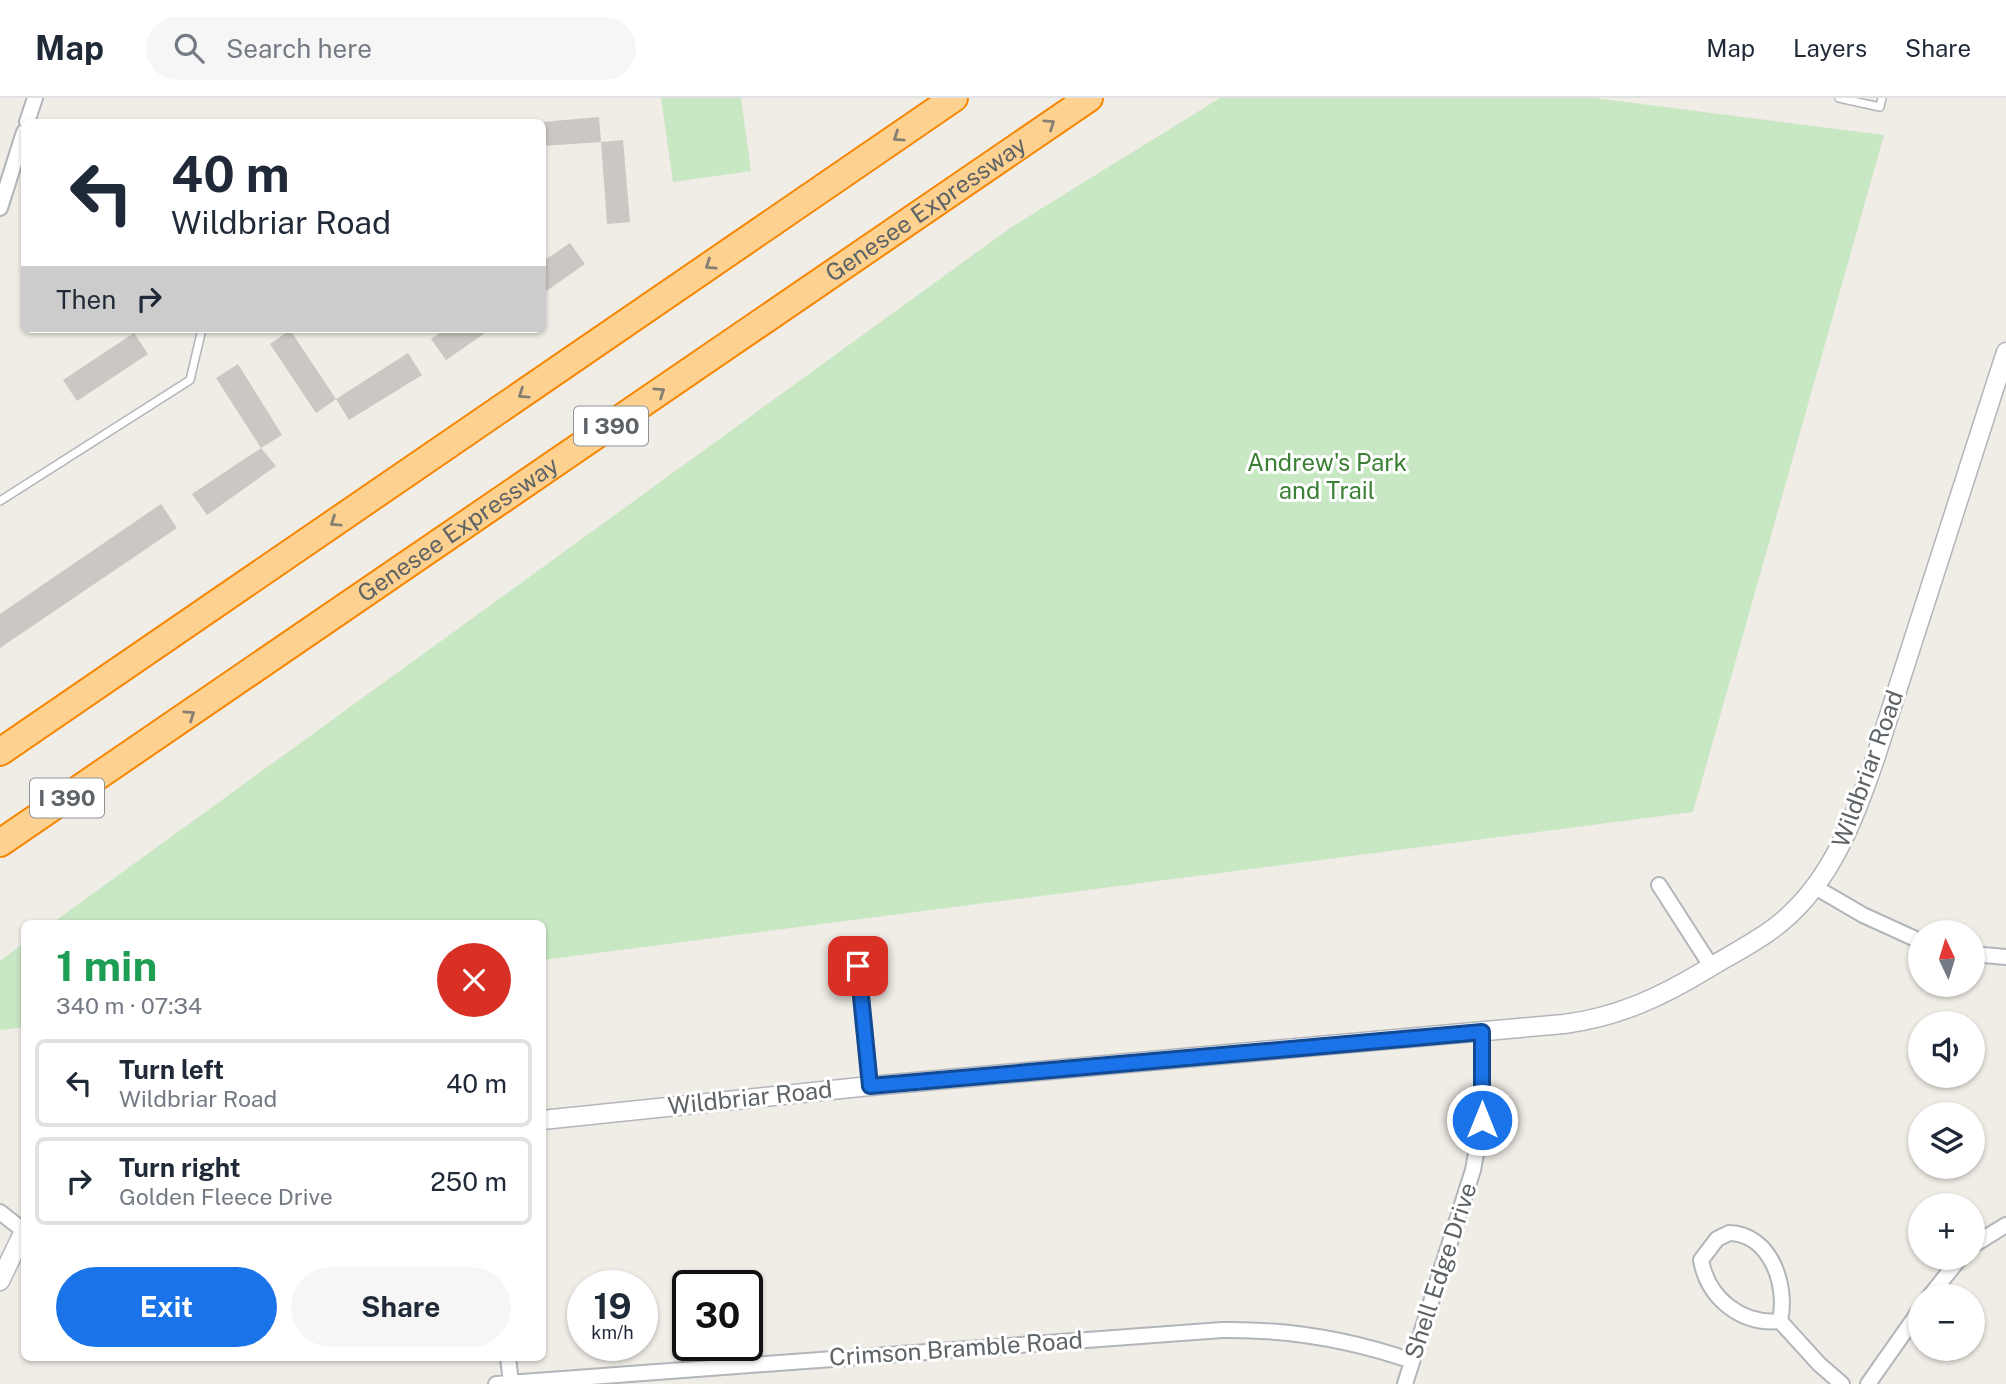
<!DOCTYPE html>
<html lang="en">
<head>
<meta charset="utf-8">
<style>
	:root { --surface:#fff; --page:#f6f6f7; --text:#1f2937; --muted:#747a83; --line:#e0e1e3; --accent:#1a73e8 }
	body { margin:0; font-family:"Public Sans",sans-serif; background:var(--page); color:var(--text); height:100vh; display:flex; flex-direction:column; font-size:26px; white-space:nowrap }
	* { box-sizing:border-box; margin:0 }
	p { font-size:23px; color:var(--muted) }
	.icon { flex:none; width:38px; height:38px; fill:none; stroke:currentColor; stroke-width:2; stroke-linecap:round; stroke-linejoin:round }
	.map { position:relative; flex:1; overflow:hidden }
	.drawer { position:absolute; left:21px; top:822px; width:525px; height:441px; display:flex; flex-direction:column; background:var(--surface); border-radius:10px; box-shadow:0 2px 5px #0004 }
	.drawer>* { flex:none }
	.banner { position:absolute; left:21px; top:21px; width:525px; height:214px; border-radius:10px; box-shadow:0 2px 5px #0004; background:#fff; color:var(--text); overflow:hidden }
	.needle { width:46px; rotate:356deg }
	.fabs { position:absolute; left:1908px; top:822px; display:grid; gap:14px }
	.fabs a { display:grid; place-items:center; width:77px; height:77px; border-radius:50%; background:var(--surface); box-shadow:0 2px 5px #0004; font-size:35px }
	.speed { position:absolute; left:567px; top:1172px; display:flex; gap:14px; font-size:35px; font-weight:700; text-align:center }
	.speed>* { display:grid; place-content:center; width:91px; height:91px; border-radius:50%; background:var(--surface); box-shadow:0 2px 5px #0004; line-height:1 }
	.speed small { font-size:18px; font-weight:400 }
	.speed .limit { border:4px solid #111; border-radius:10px; background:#fff; color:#111 }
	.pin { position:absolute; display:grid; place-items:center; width:60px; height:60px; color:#fff; margin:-30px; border-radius:14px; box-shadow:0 4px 10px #0006 }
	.me { position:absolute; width:77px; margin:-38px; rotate:0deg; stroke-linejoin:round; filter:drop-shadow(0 0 5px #0008) }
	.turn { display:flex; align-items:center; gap:24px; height:147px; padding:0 35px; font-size:32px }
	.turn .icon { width:91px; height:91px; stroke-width:2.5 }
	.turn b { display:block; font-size:49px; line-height:60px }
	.then { display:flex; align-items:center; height:66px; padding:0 35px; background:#0003; gap:14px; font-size:26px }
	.round { display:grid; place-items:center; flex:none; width:74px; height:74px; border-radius:37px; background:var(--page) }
	.overview { display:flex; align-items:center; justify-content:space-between; height:119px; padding:0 35px }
	h1 { font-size:42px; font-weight:700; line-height:52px; color:#1e9e55 }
	.action { display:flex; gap:14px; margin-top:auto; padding:14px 35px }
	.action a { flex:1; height:80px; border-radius:42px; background:var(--accent); color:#fff; font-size:28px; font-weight:700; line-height:80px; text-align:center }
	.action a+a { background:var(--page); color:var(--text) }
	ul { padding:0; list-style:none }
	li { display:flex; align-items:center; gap:21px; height:88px; margin:0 14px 10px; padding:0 21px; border:4px solid var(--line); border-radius:10px }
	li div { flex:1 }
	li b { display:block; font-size:26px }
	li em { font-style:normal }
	header { display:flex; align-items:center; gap:42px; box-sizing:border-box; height:98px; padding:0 35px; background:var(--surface); border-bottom:2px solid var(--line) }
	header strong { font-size:33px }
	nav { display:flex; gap:38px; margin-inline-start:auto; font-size:24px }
	.search { width:490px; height:63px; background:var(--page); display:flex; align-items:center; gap:18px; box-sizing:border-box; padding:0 24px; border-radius:38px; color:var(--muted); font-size:26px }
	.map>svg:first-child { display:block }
	.green { fill:#c8e7c3 }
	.building { fill:#cbc7c2 }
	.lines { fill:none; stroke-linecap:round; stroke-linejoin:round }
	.service-casing { stroke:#b2b5b9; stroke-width:10 }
	.minor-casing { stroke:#b2b5b9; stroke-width:18 }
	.tertiary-casing { stroke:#b2b5b9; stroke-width:21 }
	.motorway-casing { stroke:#f68601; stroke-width:30 }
	.service { stroke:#fff; stroke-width:7 }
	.minor { stroke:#fff; stroke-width:14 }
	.tertiary { stroke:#fff; stroke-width:18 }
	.motorway { stroke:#fdd291; stroke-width:26 }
	.oneway { stroke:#867f72 }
	.route-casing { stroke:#114b97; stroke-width:18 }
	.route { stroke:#1a73e8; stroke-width:12 }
	.labels { text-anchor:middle; stroke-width:6; stroke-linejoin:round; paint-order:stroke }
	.shield { fill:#fff; stroke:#8e9295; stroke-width:2 }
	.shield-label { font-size:23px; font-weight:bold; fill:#5e6367 }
	.street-label { font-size:24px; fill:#5e6367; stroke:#fff }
	.park-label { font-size:24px; fill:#3b8034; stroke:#fff }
</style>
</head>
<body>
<header>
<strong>Map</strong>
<div class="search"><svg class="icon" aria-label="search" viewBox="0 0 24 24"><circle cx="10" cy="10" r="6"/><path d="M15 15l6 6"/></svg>Search here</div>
<nav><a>Map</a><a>Layers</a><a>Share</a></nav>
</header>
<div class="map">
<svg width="2006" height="1286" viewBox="0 0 2006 1286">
	<rect width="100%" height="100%" fill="#f0ece6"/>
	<!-- green -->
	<path class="green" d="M661 0H741L751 73 673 84Z
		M1220 0H1594L1884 37 1693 714 543 862 542 826H51L1013 128Z
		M24 845V929L0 932V863Z"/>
	<!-- building -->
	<path class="building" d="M599 19 601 44 542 48V24Z
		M623 42 630 124 607 126 601 44Z
		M570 145 585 166 542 196V164Z
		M445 231H491L446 262 431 241Z
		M290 232 336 301 316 315 270 246Z
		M134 235 148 256 77 303 63 282Z
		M408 255 422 277 349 322 336 301Z
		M238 266 282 337 261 350 216 280Z
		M261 350 276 368 207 417 192 396Z
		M161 406 177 430 0 550V516Z"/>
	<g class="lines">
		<defs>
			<path id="service" d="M1839 0 1880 9 1882 0
				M0 403 190 282 202 231"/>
			<path id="minor" d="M27 24 35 0
				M0 110 24 34
				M1659 787 1711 868
				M1815 789 1863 817 1920 843
				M1972 856 2006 859
				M858 868 870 988
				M0 1114 24 1133
				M1729 1135C1771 1136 1788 1188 1780 1223 1742 1227 1708 1201 1701 1162L1717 1141Z
				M1972 1148 2006 1127
				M1929 1199 1960 1160
				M1780 1223 1819 1266 1842 1286
				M508 1260 511 1284
				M496 1286 1222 1232C1288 1231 1349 1241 1412 1263
				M1405 1286 1473 1072 1482 1022V934
				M1868 1286 1920 1212"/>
			<path id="tertiary" d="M542 1022 870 988 1564 926C1618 919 1661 899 1707 871 1727 859 1748 848 1767 835 1827 794 1852 727 1875 661L2006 254
				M0 1183 24 1133"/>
			<g id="motorway">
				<path d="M0 654 954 0"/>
				<path id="s1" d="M0 745 1089 0"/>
			</g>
		</defs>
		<!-- service casing -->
		<use href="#service" class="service-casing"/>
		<!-- minor casing -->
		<use href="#minor" class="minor-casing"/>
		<!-- tertiary casing -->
		<use href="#tertiary" class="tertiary-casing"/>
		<!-- motorway casing -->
		<use href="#motorway" class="motorway-casing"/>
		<!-- service -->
		<use href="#service" class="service"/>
		<!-- minor -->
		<use href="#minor" class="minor"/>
		<!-- tertiary -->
		<use href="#tertiary" class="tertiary"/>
		<!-- motorway -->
		<use href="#motorway" class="motorway"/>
	</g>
	<!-- one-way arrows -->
	<defs><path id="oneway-chevron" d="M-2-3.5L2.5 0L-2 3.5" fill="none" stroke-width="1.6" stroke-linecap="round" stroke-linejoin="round" transform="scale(1.75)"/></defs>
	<g class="oneway">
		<use href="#oneway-chevron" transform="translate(1050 26) rotate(-34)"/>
		<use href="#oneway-chevron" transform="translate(898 39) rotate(146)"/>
		<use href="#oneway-chevron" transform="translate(710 167) rotate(146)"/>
		<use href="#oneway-chevron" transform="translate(660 294) rotate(-34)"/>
		<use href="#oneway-chevron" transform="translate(523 296) rotate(146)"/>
		<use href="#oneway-chevron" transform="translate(335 424) rotate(146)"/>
		<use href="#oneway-chevron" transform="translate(190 617) rotate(-34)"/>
	</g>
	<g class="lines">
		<defs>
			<path id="route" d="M858 868 870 988 1482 934V1022"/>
		</defs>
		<!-- route casing -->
		<use href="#route" class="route-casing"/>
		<!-- route -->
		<use href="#route" class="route"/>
	</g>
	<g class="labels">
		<!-- shield labels -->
		<g class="shield">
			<rect x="574" y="308.5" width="74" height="39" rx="5"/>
			<rect x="30" y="680.5" width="74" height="39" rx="5"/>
		</g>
		<g class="shield-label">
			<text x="611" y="336">I 390</text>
			<text x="67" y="708">I 390</text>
		</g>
		<!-- street labels -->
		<g class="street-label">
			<text dy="8" stroke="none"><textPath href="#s1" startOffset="1122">Genesee Expressway</textPath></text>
			<text dy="8" stroke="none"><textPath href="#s1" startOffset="555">Genesee Expressway</textPath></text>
			<text transform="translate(1868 671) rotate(-70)" y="8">Wildbriar Road</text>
			<text transform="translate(750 1000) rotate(-6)" y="8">Wildbriar Road</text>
			<text transform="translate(1441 1173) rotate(-72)" y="8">Shell Edge Drive</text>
			<text transform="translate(956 1251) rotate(-4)" y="8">Crimson Bramble Road</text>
		</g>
		<!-- park labels -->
		<g class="park-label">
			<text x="1327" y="373">Andrew's Park<tspan x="1327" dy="28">and Trail</tspan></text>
		</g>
	</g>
</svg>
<div class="fabs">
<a><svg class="needle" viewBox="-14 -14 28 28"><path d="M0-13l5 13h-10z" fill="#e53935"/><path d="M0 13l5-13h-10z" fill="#747a83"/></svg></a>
<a><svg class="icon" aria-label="sound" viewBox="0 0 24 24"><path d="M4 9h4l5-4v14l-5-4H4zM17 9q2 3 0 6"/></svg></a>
<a><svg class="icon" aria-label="layers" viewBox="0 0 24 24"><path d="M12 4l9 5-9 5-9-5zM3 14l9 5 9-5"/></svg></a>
<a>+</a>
<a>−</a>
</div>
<div class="speed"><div>19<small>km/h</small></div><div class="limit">30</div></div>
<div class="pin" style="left:858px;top:868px;background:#d93025"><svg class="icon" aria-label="arrive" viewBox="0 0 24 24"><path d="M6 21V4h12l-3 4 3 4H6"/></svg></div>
<svg class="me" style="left:1482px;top:1022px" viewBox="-20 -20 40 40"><circle r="17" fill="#1a73e8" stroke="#fff" stroke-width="3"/><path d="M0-11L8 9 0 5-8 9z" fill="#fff"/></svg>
<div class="banner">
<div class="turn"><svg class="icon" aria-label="left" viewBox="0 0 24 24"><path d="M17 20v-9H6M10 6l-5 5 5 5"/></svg><div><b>40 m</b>Wildbriar Road</div></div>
<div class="then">Then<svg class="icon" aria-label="right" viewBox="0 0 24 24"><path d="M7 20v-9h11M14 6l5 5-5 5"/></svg></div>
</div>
<section class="drawer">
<div class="overview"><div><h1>1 min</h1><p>340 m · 07:34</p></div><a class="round" style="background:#d93025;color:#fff"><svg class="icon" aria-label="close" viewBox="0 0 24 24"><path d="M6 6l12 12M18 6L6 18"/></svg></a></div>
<ul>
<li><svg class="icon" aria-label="left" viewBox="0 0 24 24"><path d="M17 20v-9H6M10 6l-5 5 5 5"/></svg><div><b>Turn left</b><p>Wildbriar Road</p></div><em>40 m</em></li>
<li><svg class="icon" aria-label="right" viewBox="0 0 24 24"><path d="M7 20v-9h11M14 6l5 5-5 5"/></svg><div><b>Turn right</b><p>Golden Fleece Drive</p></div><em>250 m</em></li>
</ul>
<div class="action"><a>Exit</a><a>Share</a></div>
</section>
</div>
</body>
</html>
